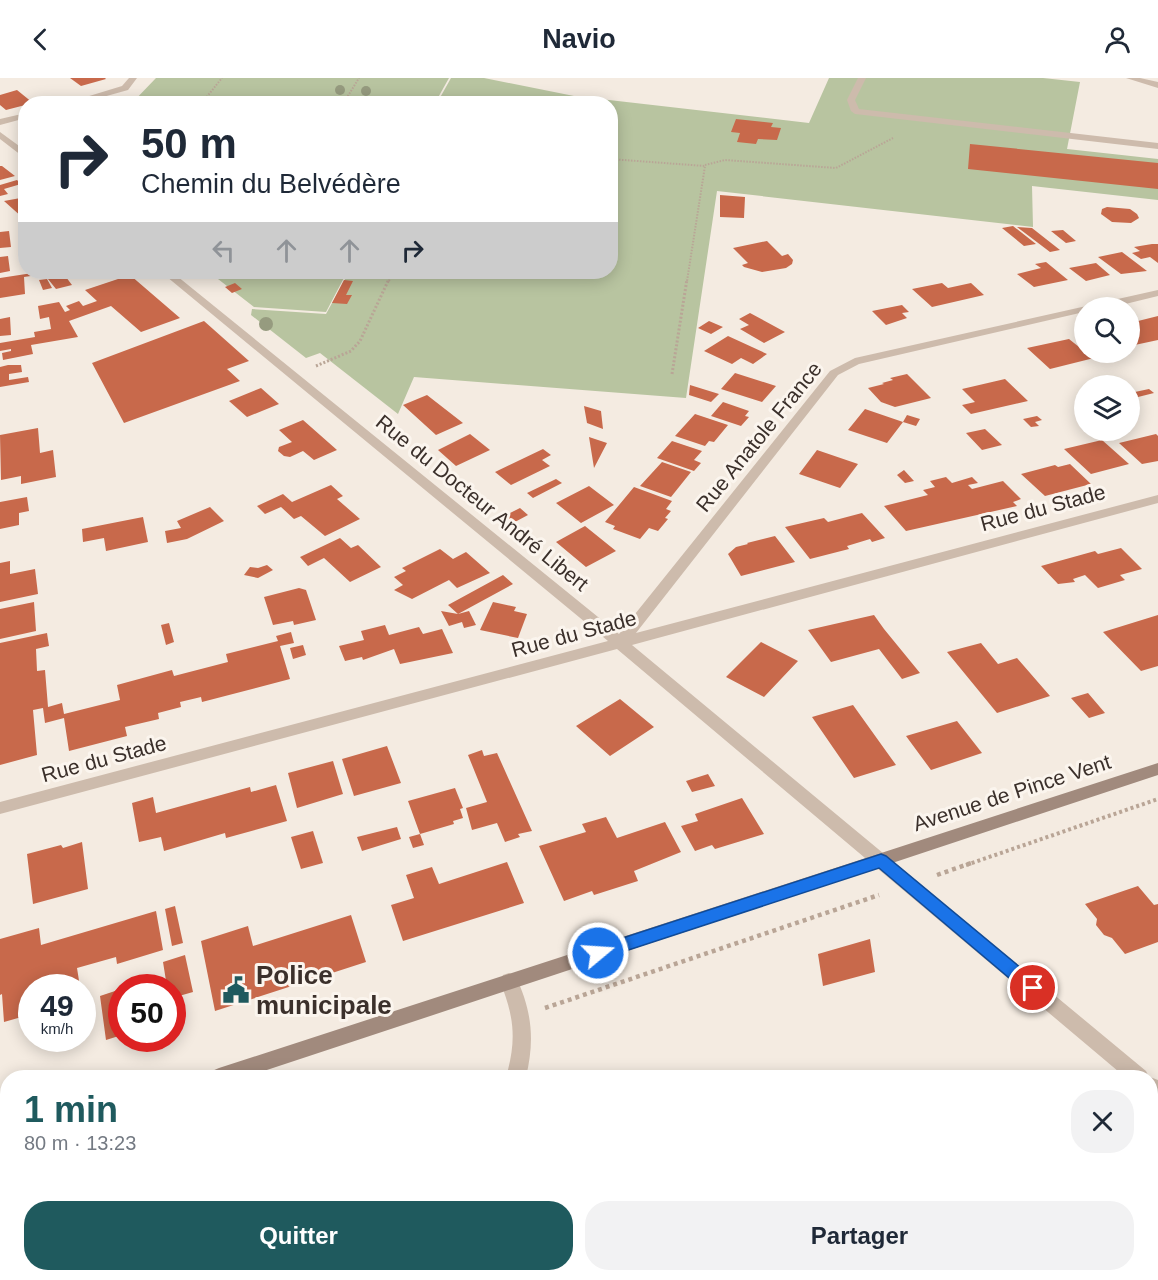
<!DOCTYPE html>
<html lang="fr">
<head>
<meta charset="utf-8">
<style>
	:root { --surface:#fff; --page:#f2f2f3; --text:#1f2937; --muted:#747a83; --accent:#1f5a5e }
	body { margin:0; font-family:Helvetica,sans-serif; background:var(--page); color:var(--text); height:100vh; display:flex; flex-direction:column; font-size:22px; white-space:nowrap }
	* { box-sizing:border-box; margin:0 }
	p { font-size:20px; color:var(--muted) }
	.icon { flex:none; width:33px; height:33px; fill:none; stroke:currentColor; stroke-width:2; stroke-linecap:round; stroke-linejoin:round }
	.map { position:relative; flex:1; overflow:hidden }
	.details { position:absolute; left:0px; top:992px; width:1158px; height:212px; display:flex; flex-direction:column; background:var(--surface); border-radius:24px 24px 0 0; box-shadow:0 3px 15px #0003 }
	.details>* { flex:none }
	.guide { position:absolute; left:18px; top:18px; width:600px; height:183px; border-radius:24px; box-shadow:0 3px 15px #0003; background:#fff; color:var(--text); overflow:hidden }
	.controls { position:absolute; left:1074px; top:219px; display:grid; gap:12px }
	.controls a { display:grid; place-items:center; width:66px; height:66px; border-radius:50%; background:var(--surface); box-shadow:0 3px 15px #0003; font-size:30px }
	.speed { position:absolute; left:18px; top:896px; display:flex; gap:12px; font-size:30px; font-weight:700; text-align:center }
	.speed>* { display:grid; place-content:center; width:78px; height:78px; border-radius:50%; background:var(--surface); box-shadow:0 3px 15px #0003; line-height:1 }
	.speed small { font-size:15px; font-weight:400 }
	.speed .limit { border:9px solid #d22; background:#fff; color:#111 }
	.pin { position:absolute; display:grid; place-items:center; width:51px; height:51px; color:#fff; margin:-26px; border:3px solid #fff; border-radius:50%; box-shadow:0 2px 6px #0007 }
	.me { position:absolute; width:66px; margin:-33px; rotate:72deg; stroke-linejoin:round; filter:drop-shadow(0 0 4px #0008) }
	.turn { display:flex; align-items:center; gap:21px; height:126px; padding:0 24px; font-size:27px }
	.turn .icon { width:78px; height:78px; stroke-width:2.5 }
	.turn b { display:block; font-size:42px; line-height:51px }
	.lanes { display:flex; align-items:center; height:57px; padding:0 24px; background:#0003; justify-content:center; gap:30px; direction:ltr }
	.lanes .off { opacity:.35 }
	.round { display:grid; place-items:center; flex:none; width:63px; height:63px; border-radius:24px; background:var(--page) }
	.headline { display:flex; align-items:center; justify-content:space-between; height:102px; padding:0 24px }
	h1 { font-size:36px; font-weight:700; line-height:45px; color:var(--accent) }
	.action { display:flex; gap:12px; margin-top:auto; padding:12px 24px }
	.action a { flex:1; height:69px; border-radius:24px; background:var(--accent); color:#fff; font-size:24px; font-weight:700; line-height:69px; text-align:center }
	.action a+a { background:var(--page); color:var(--text) }
	header { display:flex; justify-content:space-between; align-items:center; height:78px; padding:0 24px; background:var(--surface); font-size:27px; font-weight:700 }
	.map>svg:first-child { display:block }
	.green { fill:#b8c4a0 }
	.building { fill:#c8694b }
	.lines { fill:none; stroke-linecap:round; stroke-linejoin:round }
	.path-far3 { stroke:#b9a596; stroke-width:2; stroke-dasharray:1.5 1.5; stroke-linecap:butt }
	.path-far2 { stroke:#b9a596; stroke-width:3; stroke-dasharray:2 2; stroke-linecap:butt }
	.path-far1 { stroke:#b9a596; stroke-width:4; stroke-dasharray:3 3; stroke-linecap:butt }
	.path { stroke:#b9a596; stroke-width:4.5; stroke-dasharray:4 4; stroke-linecap:butt }
	.lane { fill:#cdbbac; fill-rule:evenodd }
	.street { fill:#cdbbac; fill-rule:evenodd }
	.secondary { fill:#a18a7d; fill-rule:evenodd }
	.tree { fill:#969b7f }
	.route { fill:#1a73e8; stroke:#114b97; stroke-width:1.5 }
	.labels { text-anchor:middle; stroke-width:6; stroke-linejoin:round; paint-order:stroke }
	.street-label { font-size:21px; fill:#3b302b; stroke:#fbf5ee }
	.near-poi-label { font-size:26px; font-weight:bold; fill:#3b302b; stroke:#fbf5ee; text-anchor:start }
</style>
</head>
<body>
<header><svg class="icon" aria-label="back" viewBox="0 0 24 24"><path d="M15 5l-7 7 7 7"/></svg>Navio<svg class="icon" aria-label="person" viewBox="0 0 24 24"><circle cx="12" cy="8" r="4"/><path d="M4 21q1-7 8-7t8 7"/></svg></header>
<div class="map">
<svg width="1158" height="1202" viewBox="0 0 1158 1202">
	<rect width="100%" height="100%" fill="#f4ebe1"/>
	<!-- green -->
	<path class="green" d="M156 0H449L435 25H132Z
		M451 0H484L574 18 809 45 829 0H1043L1080 4 1067 71 1158 81V122L1032 108 1033 149 717 113 686 320 414 299 398 336 320 275 306 280 251 237 252 231 326 236 349 194H610V26L437 25Z
		M209 194H347L326 234 254 229Z"/>
	<!-- building -->
	<path class="building" d="M70 0H105L106 1 81 8Z
		M17 12 33 25 6 32 0 27V17Z
		M736 41 773 45 771 49 781 50 777 62 758 61 756 66 737 64 740 55 731 54Z
		M970 66 1158 85V111L968 91Z
		M0 88H2L15 98 0 102Z
		M17 102 21 106 4 111 8 116 0 118V107Z
		M720 117 745 119 744 140 720 139Z
		M26 119V139L23 140 4 123Z
		M1107 129 1130 131 1137 136 1139 140 1131 145 1112 144 1101 136 1102 131Z
		M1013 148 1036 166 1024 168 1002 150Z
		M1017 149 1032 150 1060 172 1050 174Z
		M1063 152 1076 163 1066 165 1051 153Z
		M9 153 11 169 0 170V154Z
		M767 163 782 178 788 176 793 182 792 186 786 190 762 194 744 189 742 187 748 185 733 170Z
		M1152 166H1158V185L1150 179 1141 181 1132 175 1140 173 1134 169Z
		M1122 174 1147 193 1121 196 1098 179Z
		M8 178 10 193 0 195V179Z
		M1046 184 1068 202 1034 209 1017 196 1041 190 1035 186Z
		M1096 185 1110 197 1086 203 1069 190Z
		M39 194 63 195 72 207 56 211 44 196 24 199 25 216 0 220V200Z
		M130 197 180 240 141 254 111 228 69 243 78 259 31 267 33 276 3 282 2 275 11 273V271L0 273V265L35 259 34 254 51 251 49 239 40 241 38 228 59 224 65 234 70 232 66 228 79 223 83 228 97 223 85 212Z
		M47 201 52 210 43 212 39 202Z
		M344 202 353 203 346 217H352L347 226 332 225Z
		M235 205 242 211 232 215 225 209Z
		M942 205 948 210 971 205 984 217 932 229 912 211Z
		M902 227 909 234 902 235 907 240 886 247 872 233Z
		M750 235 785 254 764 265 740 251 749 247 739 241Z
		M1158 238V262L1130 268V245Z
		M10 239 11 257 0 258V241Z
		M204 243 249 283 227 291 240 303 124 345 92 285Z
		M709 243 723 249 711 256 698 250Z
		M728 258 767 276 753 286 741 280 732 286 704 273Z
		M1069 261 1079 269 1084 268V274H1092L1098 279 1050 291 1027 270Z
		M8 287H21L22 294 9 296V302L28 299 29 304 0 309V289Z
		M735 295 776 308 762 324 721 311Z
		M907 296 931 320 895 329 881 324 868 310 884 306 882 305 893 302 890 300Z
		M1005 301 1028 323 971 336 962 327 975 324 962 311Z
		M690 307 719 316 711 324 689 317Z
		M261 310 279 326 247 339 229 323Z
		M1149 311 1154 315 1130 321V315Z
		M427 317 463 345 436 357 403 327Z
		M723 324 749 333 745 338 749 339 741 348 711 338Z
		M584 328 601 333 603 351 587 345Z
		M865 331 903 344 887 365 848 352Z
		M695 336 728 347 714 364 709 363 705 368 675 358Z
		M907 337 920 341 916 348 903 344Z
		M1037 338 1042 342 1035 344 1039 348 1031 349 1023 341Z
		M303 342 337 372 314 382 303 373 290 379 284 378 278 373 279 369 292 364 279 352Z
		M38 350 40 375 53 372 56 399 21 406V398L1 402 0 357Z
		M985 351 1002 367 982 372 966 355Z
		M470 356 490 372 456 388 438 372Z
		M1156 356 1158 358V383L1142 386 1119 365Z
		M589 359 607 365 594 390Z
		M1102 362 1129 386 1091 396 1064 371Z
		M672 363 702 373 694 382 701 385 694 393 657 380Z
		M543 371 551 377 542 382 550 388 511 407 495 394Z
		M817 372 858 386 840 410 799 396Z
		M662 384 691 394 671 419 640 408Z
		M1070 386 1091 406 1045 418 1021 396 1055 387 1058 389Z
		M904 392 914 403 905 405 897 397Z
		M946 399 952 405 972 399 978 405 968 407 972 411 1003 403 1021 421 1013 424 1017 428 906 453 884 428 928 417 923 412 935 409 930 403Z
		M556 401 562 405 533 420 527 415Z
		M331 407 343 418 337 421 360 441 325 458 301 438 294 441 281 429 265 436 257 428 283 416 292 424Z
		M589 408 614 427 581 445 556 425Z
		M634 409 672 423 666 431 671 433 665 440 668 441 658 453 649 450 640 461 613 451 615 448 605 444Z
		M27 419 29 433 19 435V447L0 451V424Z
		M210 429 224 443 187 461 167 465 165 453 181 450 177 443Z
		M520 430 528 437 513 445 504 438Z
		M862 435 885 460 872 464 870 461 847 468 849 471 810 481 785 449 824 440 828 444Z
		M143 439 148 464 106 473 104 460 83 464 82 451Z
		M585 448 616 473 586 489 556 464Z
		M775 458 795 484 741 498 728 476 736 469 748 466 747 465Z
		M340 460 351 470 358 467 381 489 350 504 324 480 308 488 300 479Z
		M1121 470 1142 491 1120 497 1125 502 1098 510 1085 497 1073 501 1075 504 1058 506 1041 488 1095 473 1098 476Z
		M440 471 453 481 466 474 490 495 457 510 449 502 412 521 394 512 403 507 394 499 406 493 402 490Z
		M10 483V496L35 491 38 516 0 524V485Z
		M267 487 273 492 258 500 244 497 250 489 258 490Z
		M503 497 513 506 458 536 469 533 476 547 464 550 462 544 449 548 441 533 458 536 448 527Z
		M299 510 306 512 316 542 294 547 293 543 273 547 264 519Z
		M34 524 36 553 0 561V531Z
		M493 524 516 529 514 533 527 536 518 560 480 552Z
		M874 537 884 551 920 595 902 601 879 571 831 584 808 552Z
		M1158 537V588L1141 593 1103 554Z
		M169 545 174 564 166 567 161 547Z
		M385 547 389 557 419 549 423 556 442 551 453 575 400 586 394 571 363 582 362 579 345 583 339 568 364 562 361 553Z
		M291 554 294 565 280 568 290 601 202 624 201 619 180 624 181 629 158 635 159 641 125 649 127 658 69 673 64 640 45 645 43 630 33 632 37 677 0 687V565L47 555 49 568 36 571 37 593 45 592 48 629 62 625 64 636 120 622 117 607 172 592 174 598 228 584 226 576 278 563 276 558Z
		M761 564 798 583 764 619 726 599Z
		M981 565 998 586 1017 580 1050 618 997 635 947 574Z
		M303 567 306 577 293 581 290 570Z
		M1088 615 1105 635 1089 640 1071 620Z
		M620 621 654 649 610 678 576 648Z
		M853 627 896 687 854 700 812 639Z
		M957 643 982 675 931 692 906 658Z
		M387 668 401 705 354 718 342 681Z
		M482 672 484 678 497 675 532 753 518 756 520 759 505 764 497 745 472 752 466 730 487 724 468 677Z
		M333 683 343 716 297 730 288 695Z
		M708 696 715 708 692 714 686 703Z
		M276 707 287 743 226 760 225 755 164 773 161 759 139 764 132 725 153 719 156 735 250 709 251 714Z
		M455 710 463 730 460 731 463 740 453 743 454 746 420 756 408 723Z
		M742 720 764 756 715 771 712 767 695 773 681 748 698 743 695 736Z
		M606 739 617 760 665 744 681 774 634 793 638 803 594 817 592 813 564 823 539 768 586 754 582 746Z
		M397 749 401 761 362 773 357 759Z
		M313 753 323 785 301 791 291 759Z
		M420 756 424 767 413 770 409 759Z
		M82 764 88 811 33 826 27 776 61 767 63 770Z
		M507 784 524 825 403 863 391 827 414 820 406 797 432 789 439 806Z
		M1138 808 1154 827 1158 826V864L1125 876 1112 860 1104 857 1096 847 1097 841 1085 826Z
		M175 828 183 865 172 868 165 831Z
		M156 833 163 872 117 886 116 879 77 890 80 909H32V936L4 944 2 916 0 917V861L39 850 41 867Z
		M351 837 366 884 215 933 201 863 248 848 253 868Z
		M870 861 875 894 823 908 818 876Z
		M185 877 193 914 172 920V909H167L163 884Z
		M121 911 122 957 106 962 100 918Z
		M1158 1162V1192L1150 1186V1170Z
		M837 1196H897V1202H837Z
		M904 1196H954V1202H932Z"/>
	<g class="lines">
		<!-- path-far3 -->
		<path class="path-far3" d="M201 26 222 0
			M343 26 359 0
			M610 81 705 88 687 203
			M705 87 725 82 836 90 893 60
			M231 197 233 194
			M389 203 393 194"/>
		<!-- path-far2 -->
		<path class="path-far2" d="M316 288 351 273 360 263 389 201
			M672 296 687 201"/>
		<!-- path-far1 -->
		<path class="path-far1" d="M966 787 1158 721"/>
		<!-- path -->
		<path class="path" d="M937 797 971 785
			M545 930 879 817"/>
		<!-- lane -->
		<path class="lane" d="M48 1196H85L82 1202H45Z
			M147 1196H167L164 1202H144Z
			M275 1196H295L292 1202H272Z"/>
		<!-- street -->
		<path class="street" d="M129 0H137L128 12 78 26H63L122 8Z
			M858 0H866L855 22 859 31 1158 65V71L855 36 851 33 847 22Z
			M1126 0H1140L1158 4V10Z
			M26 35V40L0 47V41Z
			M0 54 26 73V81L0 61Z
			M161 194H172L619 556 830 293 855 280 1158 212V218L1109 230H1084V234L859 286 838 297 636 555 1158 417V425L632 567 1146 993 1149 999H1125L617 571 0 736V724L608 563Z
			M509 895 515 897C532 932 535 962 526 999H506C517 961 514 939 500 903L503 897Z
			M1150 999 1158 1002V1024L1150 1021Z
			M453 1196H475L474 1202H452Z"/>
		<!-- secondary -->
		<path class="secondary" d="M1158 685V697L246 999H209L212 993 219 990Z
			M8 1059V1079L0 1081V1061Z"/>
	</g>
	<!-- trees -->
	<g class="tree">
		<circle cx="340" cy="12" r="5"/>
		<circle cx="366" cy="13" r="5"/>
		<circle cx="266" cy="246" r="7"/>
	</g>
	<!-- route -->
	<path class="route" d="M881 776 886 778 1039 905 1042 910 1039 915 1033 917 1027 915 879 790 598 882 592 880 590 875 592 870 598 868Z"/>
	<!-- icons -->
	<defs>
		<symbol id="civic-bare" viewBox="-9 -9 18 18"><path d="M-.6-6.5H3V-4.5H.6V-3L4-1V1h2V6H-6V1h2V-1L-.6-3ZM-1.2 2.5V6h2.4V2.5Z" fill="#1f5a5e" stroke="#fbf5ee" stroke-width="2.5" paint-order="stroke"/></symbol>
	</defs>
	<g fill-rule="evenodd">
		<use href="#civic-bare" x="217" y="893" width="38" height="38"/>
	</g>
	<g class="labels">
		<!-- street labels -->
		<g class="street-label">
			<text transform="translate(759 359) rotate(-51)" y="7">Rue Anatole France</text>
			<text transform="translate(482 425) rotate(39)" y="7">Rue du Docteur André Libert</text>
			<text transform="translate(1043 430) rotate(-15)" y="7">Rue du Stade</text>
			<text transform="translate(574 556) rotate(-15)" y="7">Rue du Stade</text>
			<text transform="translate(104 681) rotate(-15)" y="7">Rue du Stade</text>
			<text transform="translate(1012 715) rotate(-18)" y="7">Avenue de Pince Vent</text>
		</g>
		<!-- near-poi labels -->
		<g class="near-poi-label">
			<text x="256" y="906">Police<tspan x="256" dy="30">municipale</tspan></text>
		</g>
	</g>
</svg>
<div class="controls">
<a><svg class="icon" aria-label="search" viewBox="0 0 24 24"><circle cx="10" cy="10" r="6"/><path d="M15 15l6 6"/></svg></a>
<a><svg class="icon" aria-label="layers" viewBox="0 0 24 24"><path d="M12 4l9 5-9 5-9-5zM3 14l9 5 9-5"/></svg></a>
</div>
<div class="speed"><div>49<small>km/h</small></div><div class="limit">50</div></div>
<div class="pin" style="left:1033px;top:910px;background:#d93025"><svg class="icon" aria-label="arrive" viewBox="0 0 24 24"><path d="M6 21V4h12l-3 4 3 4H6"/></svg></div>
<svg class="me" style="left:598px;top:875px" viewBox="-20 -20 40 40"><circle r="17" fill="#1a73e8" stroke="#fff" stroke-width="3"/><path d="M0-11L8 9 0 5-8 9z" fill="#fff"/></svg>
<div class="guide">
<div class="turn"><svg class="icon" aria-label="right" viewBox="0 0 24 24"><path d="M7 20v-9h11M14 6l5 5-5 5"/></svg><div><b>50 m</b>Chemin du Belvédère</div></div>
<div class="lanes"><svg class="icon off" aria-label="left" viewBox="0 0 24 24"><path d="M17 20v-9H6M10 6l-5 5 5 5"/></svg><svg class="icon off" aria-label="ahead" viewBox="0 0 24 24"><path d="M12 20V5M6 11l6-6 6 6"/></svg><svg class="icon off" aria-label="ahead" viewBox="0 0 24 24"><path d="M12 20V5M6 11l6-6 6 6"/></svg><svg class="icon" aria-label="right" viewBox="0 0 24 24"><path d="M7 20v-9h11M14 6l5 5-5 5"/></svg></div>
</div>
<section class="details">
<div class="headline"><div><h1>1 min</h1><p>80 m · 13:23</p></div><a class="round"><svg class="icon" aria-label="close" viewBox="0 0 24 24"><path d="M6 6l12 12M18 6L6 18"/></svg></a></div>
<div class="action"><a>Quitter</a><a>Partager</a></div>
</section>
</div>
</body>
</html>
